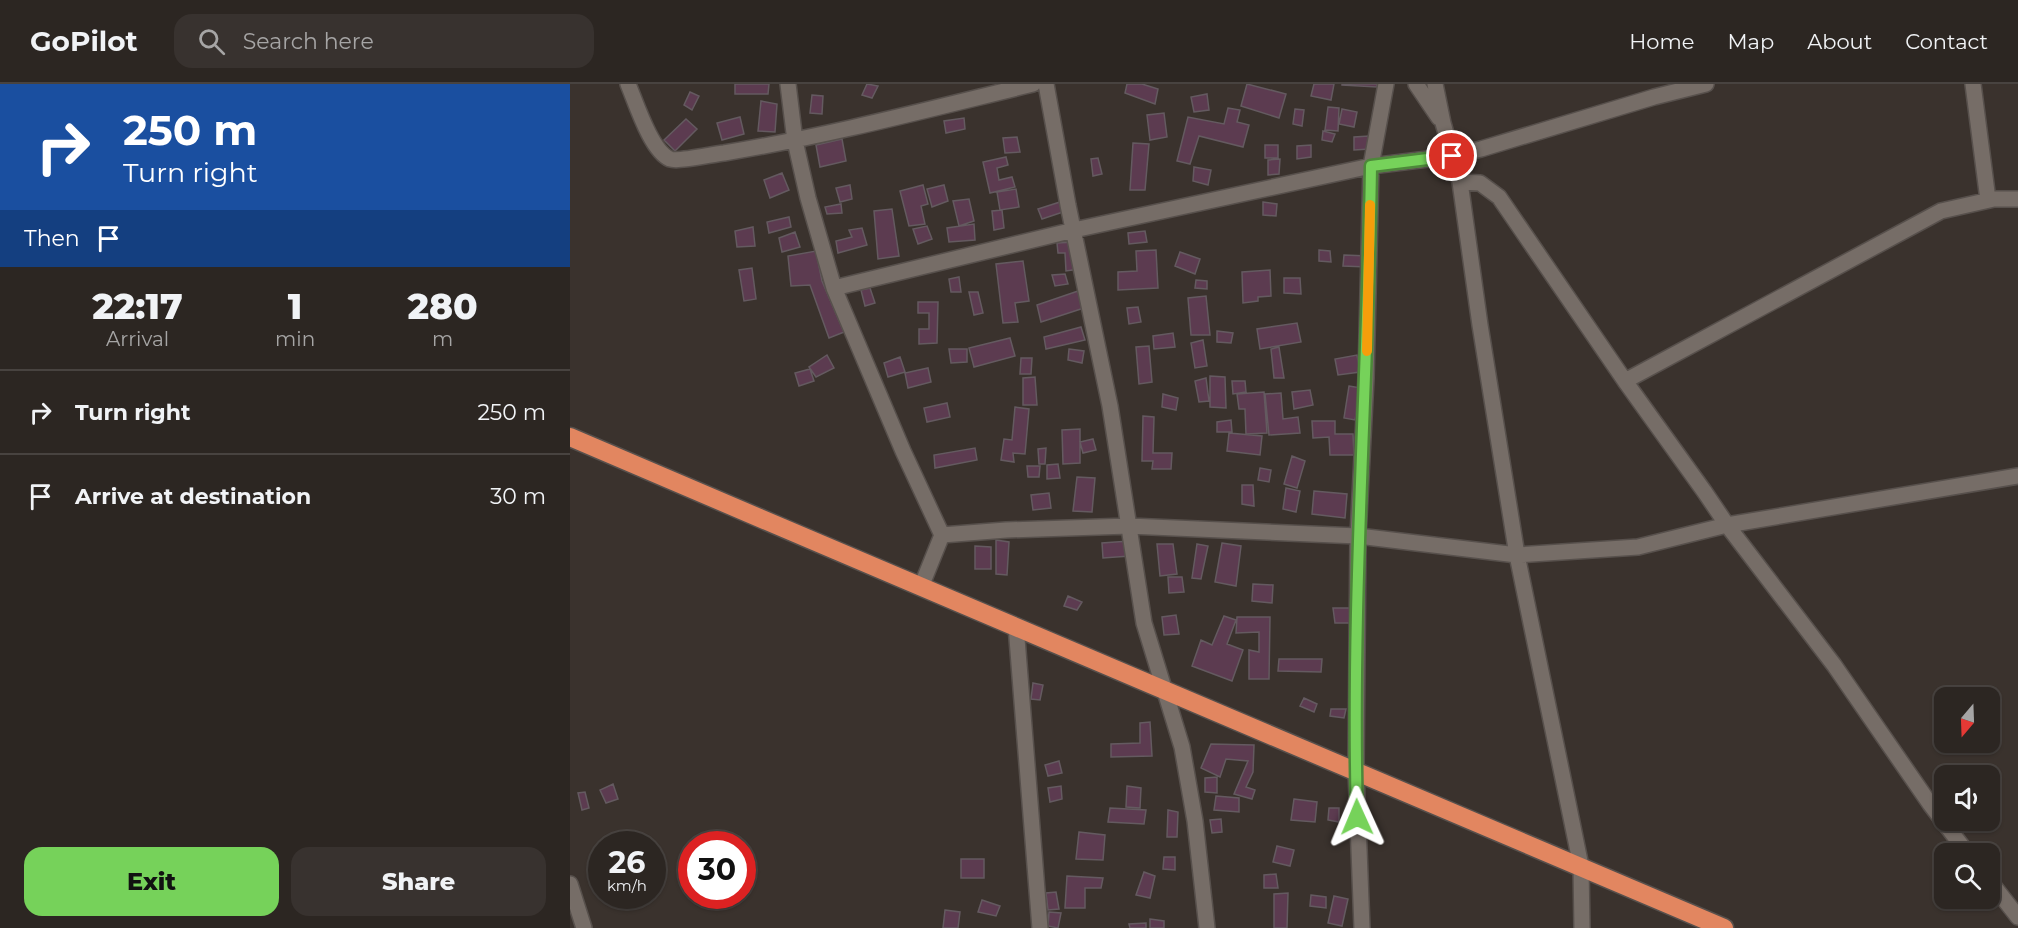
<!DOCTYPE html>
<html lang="en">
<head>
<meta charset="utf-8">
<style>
	:root { --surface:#2c2622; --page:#38322f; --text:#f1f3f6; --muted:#a6a5a5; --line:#484340; --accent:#76d25a }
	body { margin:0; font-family:Montserrat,sans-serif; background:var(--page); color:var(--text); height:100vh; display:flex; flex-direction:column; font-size:22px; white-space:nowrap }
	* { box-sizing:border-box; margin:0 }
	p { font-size:20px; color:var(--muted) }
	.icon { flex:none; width:33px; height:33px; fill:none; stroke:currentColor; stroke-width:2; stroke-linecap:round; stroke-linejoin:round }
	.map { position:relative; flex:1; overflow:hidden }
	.panel { display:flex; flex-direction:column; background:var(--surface); width:570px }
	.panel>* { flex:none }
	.top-card { background:#1a4fa0; color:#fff; overflow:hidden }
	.needle { width:39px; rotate:199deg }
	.fabs { position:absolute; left:1364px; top:603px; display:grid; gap:12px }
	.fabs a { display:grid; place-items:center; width:66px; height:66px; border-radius:12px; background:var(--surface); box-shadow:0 2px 4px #0004,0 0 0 2px var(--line); font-size:30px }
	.speed { position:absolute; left:18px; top:747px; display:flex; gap:12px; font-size:30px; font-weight:700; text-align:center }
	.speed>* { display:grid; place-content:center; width:78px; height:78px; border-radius:50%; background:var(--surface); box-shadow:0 2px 4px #0004,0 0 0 2px var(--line); line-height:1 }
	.speed small { font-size:15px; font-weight:400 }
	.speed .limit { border:9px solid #d22; background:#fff; color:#111 }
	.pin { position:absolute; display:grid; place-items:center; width:51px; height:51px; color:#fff; margin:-26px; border:3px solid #fff; border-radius:50%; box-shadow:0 2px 6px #0007 }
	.me { position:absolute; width:66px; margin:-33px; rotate:359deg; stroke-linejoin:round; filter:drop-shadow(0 0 4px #0008) }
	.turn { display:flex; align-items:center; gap:21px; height:126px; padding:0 24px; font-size:27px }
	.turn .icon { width:78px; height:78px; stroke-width:2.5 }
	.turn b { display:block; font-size:42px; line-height:51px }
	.then { display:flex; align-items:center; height:57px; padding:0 24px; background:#0003; gap:12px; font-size:22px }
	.eta { display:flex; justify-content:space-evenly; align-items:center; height:102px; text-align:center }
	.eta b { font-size:36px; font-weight:800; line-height:42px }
	.primary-button { display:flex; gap:12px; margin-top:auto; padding:12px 24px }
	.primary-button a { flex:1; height:69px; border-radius:18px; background:var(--accent); color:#111; font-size:24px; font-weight:800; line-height:69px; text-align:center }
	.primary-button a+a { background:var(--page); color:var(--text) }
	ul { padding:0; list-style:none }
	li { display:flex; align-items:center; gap:18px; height:84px; padding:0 24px; border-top:2px solid var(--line) }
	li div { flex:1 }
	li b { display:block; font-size:22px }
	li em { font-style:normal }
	header { display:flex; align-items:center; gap:36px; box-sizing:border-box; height:84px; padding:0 30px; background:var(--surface); border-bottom:2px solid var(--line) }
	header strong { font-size:28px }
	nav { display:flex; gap:33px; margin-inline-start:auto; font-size:21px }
	.search { width:420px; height:54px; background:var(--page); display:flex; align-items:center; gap:15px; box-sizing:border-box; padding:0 21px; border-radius:18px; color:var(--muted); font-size:22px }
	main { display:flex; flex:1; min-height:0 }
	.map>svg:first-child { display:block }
	.building { fill:#5c3b50; stroke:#645a60; stroke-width:1.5 }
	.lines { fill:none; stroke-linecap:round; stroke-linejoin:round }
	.street-casing { stroke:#57504c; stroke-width:18 }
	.highway-casing { stroke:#57504c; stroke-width:21 }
	.street { stroke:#766d67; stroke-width:15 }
	.highway { stroke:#e28660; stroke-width:18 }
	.route-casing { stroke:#4d883a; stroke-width:15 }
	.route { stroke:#76d25a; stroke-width:10 }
	.slow { stroke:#f59e0b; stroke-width:10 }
</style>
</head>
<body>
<header>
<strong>GoPilot</strong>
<div class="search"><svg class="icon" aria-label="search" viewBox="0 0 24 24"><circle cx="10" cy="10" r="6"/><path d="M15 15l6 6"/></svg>Search here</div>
<nav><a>Home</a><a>Map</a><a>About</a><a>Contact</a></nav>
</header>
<main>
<section class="panel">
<div class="top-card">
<div class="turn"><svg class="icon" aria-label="right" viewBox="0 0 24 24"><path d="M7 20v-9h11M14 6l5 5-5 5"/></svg><div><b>250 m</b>Turn right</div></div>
<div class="then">Then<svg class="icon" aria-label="arrive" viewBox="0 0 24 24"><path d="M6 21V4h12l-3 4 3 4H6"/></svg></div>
</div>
<div class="eta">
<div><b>22:17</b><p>Arrival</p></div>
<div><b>1</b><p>min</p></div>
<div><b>280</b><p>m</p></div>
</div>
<ul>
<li><svg class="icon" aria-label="right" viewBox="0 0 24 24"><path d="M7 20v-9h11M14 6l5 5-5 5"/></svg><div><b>Turn right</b></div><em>250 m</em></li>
<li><svg class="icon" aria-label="arrive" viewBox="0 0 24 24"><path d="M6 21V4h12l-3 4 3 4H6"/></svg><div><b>Arrive at destination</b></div><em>30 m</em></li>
</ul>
<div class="primary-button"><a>Exit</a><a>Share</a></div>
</section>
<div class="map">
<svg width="1448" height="844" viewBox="0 0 1448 844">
	<rect width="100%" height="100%" fill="#3a322d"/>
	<!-- building -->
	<path class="building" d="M165 0H199L198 10H165Z
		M297 0 308 2 302 14 292 11Z
		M557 0H572L588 5 585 20 555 9Z
		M677 0 716 10 709 34 671 22Z
		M744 0H764L761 16 741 12Z
		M772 0H807V3L772 1Z
		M120 8 129 12 122 26 114 21Z
		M637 10 639 26 624 28 621 13Z
		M242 11 253 12 252 30 240 29Z
		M191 17 207 20 205 48 188 47Z
		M758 23 769 24 768 47 755 46Z
		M658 24 670 26 667 38 679 41 673 63 629 52 620 80 607 77 618 33 654 40Z
		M725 25 734 26 732 42 723 40Z
		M772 25 787 28 784 43 769 40Z
		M594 29 597 53 580 56 577 31Z
		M170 33 174 50 152 56 147 39Z
		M394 34 395 45 376 49 374 37Z
		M116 35 127 45 105 67 94 56Z
		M753 47 765 50 762 58 752 56Z
		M799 52 800 65 784 66V53Z
		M447 53 450 68 435 69 433 54Z
		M272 55 276 77 250 83 246 61Z
		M563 59 579 60 575 106H560Z
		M695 61H708V74H695Z
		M741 61V73L727 75V62Z
		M436 73 438 81 427 84 429 96 442 93 445 103 420 109 413 78Z
		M528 74 532 90 523 92 521 75Z
		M710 75 709 90 698 91V76Z
		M624 83 641 86 638 101 623 97Z
		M212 89 219 106 200 114 194 96Z
		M280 101 282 115 270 118 266 104Z
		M353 101 358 120 351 122 355 140 339 142 330 107Z
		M374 101 378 117 362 123 357 105Z
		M446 105 449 123 430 126 427 108Z
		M399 115 404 137 389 142 383 117Z
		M493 117 496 127 472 135 468 125Z
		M693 118 707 120 706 132 693 131Z
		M271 120 272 129 257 130 255 123Z
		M322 125 329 172 308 175 304 127Z
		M432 126 434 144 424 146 422 127Z
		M219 133 221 143 199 149 197 138Z
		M404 140 405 156 379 158 377 144Z
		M357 142 362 155 348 160 343 145Z
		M183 143 185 162 167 163 165 147Z
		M292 144 297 161 268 169 266 157 282 153 279 146Z
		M575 147 577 158 559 160 558 149Z
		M225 148 230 163 212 168 209 154Z
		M505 158 509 185 496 187 495 169H488L487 159Z
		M586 166 588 204 548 206V188L567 187 566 167Z
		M749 166 760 167 761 178 749 177Z
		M246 167 252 197 274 248 259 254 240 201 221 202 218 172Z
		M610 168 630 175 625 190 605 182Z
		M774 171 798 172 797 183 773 182Z
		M453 177 459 217 445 219 448 238 433 239 426 180Z
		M182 184 186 215 174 217 169 186Z
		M700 186 701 212 688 213V217L673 219 672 188Z
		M495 190 498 200 485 202 482 191Z
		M389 193 391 208H381L379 195Z
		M714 194H730L731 210 714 209Z
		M626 196 637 197V205L625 204Z
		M300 204 305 219 295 222 291 206Z
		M511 206 517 223 471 238 467 221Z
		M399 208H408L413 229 404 231Z
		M636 212 640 251H621L618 214Z
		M348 218H368L367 259 349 260V245H359V229H348Z
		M568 223 571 238 559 240 557 224Z
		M727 239 731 258 690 265 687 245Z
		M511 243 515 256 476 265 474 253Z
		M647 247 663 249 661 259 647 258Z
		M603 249 605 263 584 265 583 252Z
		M440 254 445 272 404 283 399 264Z
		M633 256 637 282 625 284 621 259Z
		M579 262 582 298 569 300 566 263Z
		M709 263 714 294H704L701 265Z
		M379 265H397V278L381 279Z
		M499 265 514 267 512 279 498 276Z
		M257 271 264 284 246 293 239 283Z
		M787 271 790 288 768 291 765 275Z
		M330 273 335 288 318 293 314 279Z
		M451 274H462L461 290H450Z
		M358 284 361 298 338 304 335 289Z
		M240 285 244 297 229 302 225 289Z
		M640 292 655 293 656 324 640 323Z
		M465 293 467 321H453V294Z
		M636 294 639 317 629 318 625 297Z
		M662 297H675L676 308 663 310Z
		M779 302 791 304 785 336 774 334Z
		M740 306 743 321 724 325 722 308Z
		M694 308 697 349 676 350 675 325H669L667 310Z
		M711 309 713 335 728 333 730 349 699 351 695 310Z
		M593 310 608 314 606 326 592 323Z
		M377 319 380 333 357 338 354 324Z
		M445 323 459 325 455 370 443 369 444 378 431 376 434 355 442 356Z
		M573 332 584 333 583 369H602L601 385H582L583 377H572Z
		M661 336 662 348H647V338Z
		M742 337H765V350H783L784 371H760L759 353 743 354Z
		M510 345V379L493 380 492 346Z
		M659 349 692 352 690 371 657 367Z
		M523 355 526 366 513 369 510 358Z
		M405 364 407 376 365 384 364 371Z
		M476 364 475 380H469L468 365Z
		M722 372 735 377 727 404 714 400Z
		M488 380 490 394 477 395V381Z
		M457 382H470L469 393H458Z
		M690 384 701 386 699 398 688 396Z
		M507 393 525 394 522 428 503 427Z
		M672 401H683L684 422 672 420Z
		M716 404 730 407 726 428 713 425Z
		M744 407 777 410 775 434 742 430Z
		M479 409 481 424 463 426 461 411Z
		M426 456 439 458 437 491 426 490Z
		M559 457 560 472 533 474 532 459Z
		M652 459 671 462 666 502 645 498Z
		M587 460H603L607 490 590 492Z
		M627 460 638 462 631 495 622 494Z
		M405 462 421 463V485H405Z
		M598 493H612L614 508 599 509Z
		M683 500 703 501 702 519 682 517Z
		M498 512 512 518 507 526 494 522Z
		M763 524H780L781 539H765Z
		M606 531 609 550 594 551 592 533Z
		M654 532 666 536 657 560 673 566 662 597 622 582 631 556 642 561Z
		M667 533H700L699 595H679V566L689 568V548L666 549Z
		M709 575H752L751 588 708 587Z
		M463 599 473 601 470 616 461 615Z
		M734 614 747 620 744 628 730 622Z
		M761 625H776L774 634 760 632Z
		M580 638 582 672 541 673V660L570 659V639Z
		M641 660 684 661 683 688 676 703 685 706 682 715 664 710 678 677 656 675 650 693 631 684Z
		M489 677 492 689 478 692 475 681Z
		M647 693V709L635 708V694Z
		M43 700 48 715 36 719 30 706Z
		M491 702 492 715 480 718 478 704Z
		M557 702 571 704 570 724 556 723Z
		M15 708 19 724 12 726 8 709Z
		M646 712 669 714V728L644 726Z
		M724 715 747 718 745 738 721 736Z
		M540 724 576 726 574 740 538 738Z
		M759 724H769V738L758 736Z
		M598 726 608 728 607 753H597Z
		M651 735 652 748 642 749 640 736Z
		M509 748 535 751 533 776 506 775Z
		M707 762 724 766 720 782 703 778Z
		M594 773H605V786L593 785Z
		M391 775H414V794H391Z
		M574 788 585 792 580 814 566 811Z
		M706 790 708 804H694V791Z
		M497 792 533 794 531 804H515V824H495Z
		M486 808 489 825 478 826 476 809Z
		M718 809 717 844H704V810Z
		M741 811 756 813V824L740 822Z
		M764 812 778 815 772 842 758 839Z
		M412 816 430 822 426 832 408 828Z
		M375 826 390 828 388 844H373Z
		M479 828 491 829 488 844 478 842Z
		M580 835 594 837V844H580Z
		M576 839V844H560L559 840Z"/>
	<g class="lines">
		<defs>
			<path id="street" d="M58 0C66 19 81 67 100 75 109 78 143 70 154 69 258 52 360 25 463 0
				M218 0 225 57 238 114 264 204 333 367 372 451
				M476 0 498 121 540 322 574 539 612 663 625 737 637 844
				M846 0 869 34
				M865 0 873 39 890 98 910 241 947 471 1011 782 1012 844
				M1403 0 1418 116
				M890 98 910 99 929 113 1055 297 1134 407 1157 441 1264 581 1360 720 1398 770
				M264 204 504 146 801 82 882 72 911 65 1084 13 1136 0
				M1055 297 1371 127 1424 115H1448
				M351 503 372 451 436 446 559 442 788 452 947 471 1068 463 1157 441 1448 392
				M446 542 470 844
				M1419 796 1448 833
				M0 800 14 844
				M792 844 786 686 788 452 796 294 801 82 816 0"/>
			<path id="highway" d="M0 353C384 518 770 678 1154 844"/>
		</defs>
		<!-- street casing -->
		<use href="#street" class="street-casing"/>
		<!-- highway casing -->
		<use href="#highway" class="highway-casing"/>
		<!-- street -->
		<use href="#street" class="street"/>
		<!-- highway -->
		<use href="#highway" class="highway"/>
	</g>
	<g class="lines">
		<defs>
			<path id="route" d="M787 733C781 516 798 299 801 82L882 72"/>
		</defs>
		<!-- route casing -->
		<use href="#route" class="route-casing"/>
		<!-- route -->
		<use href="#route" class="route"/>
		<!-- slow -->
		<path class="slow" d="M797 267 800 121"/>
	</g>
</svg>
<div class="fabs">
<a><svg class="needle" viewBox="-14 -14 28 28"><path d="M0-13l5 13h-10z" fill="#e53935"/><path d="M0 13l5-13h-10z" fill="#a6a5a5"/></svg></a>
<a><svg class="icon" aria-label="sound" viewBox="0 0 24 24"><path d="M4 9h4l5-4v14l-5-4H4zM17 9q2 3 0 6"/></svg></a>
<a><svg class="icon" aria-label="search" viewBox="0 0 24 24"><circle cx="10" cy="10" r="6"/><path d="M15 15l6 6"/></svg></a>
</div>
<div class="speed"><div>26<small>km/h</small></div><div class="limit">30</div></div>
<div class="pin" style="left:882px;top:72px;background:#d93025"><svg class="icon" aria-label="arrive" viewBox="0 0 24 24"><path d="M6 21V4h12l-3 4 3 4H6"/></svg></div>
<svg class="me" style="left:787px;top:733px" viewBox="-20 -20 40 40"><path d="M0-17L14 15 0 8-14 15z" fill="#76d25a" stroke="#fff" stroke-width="4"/></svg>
</div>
</main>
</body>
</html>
